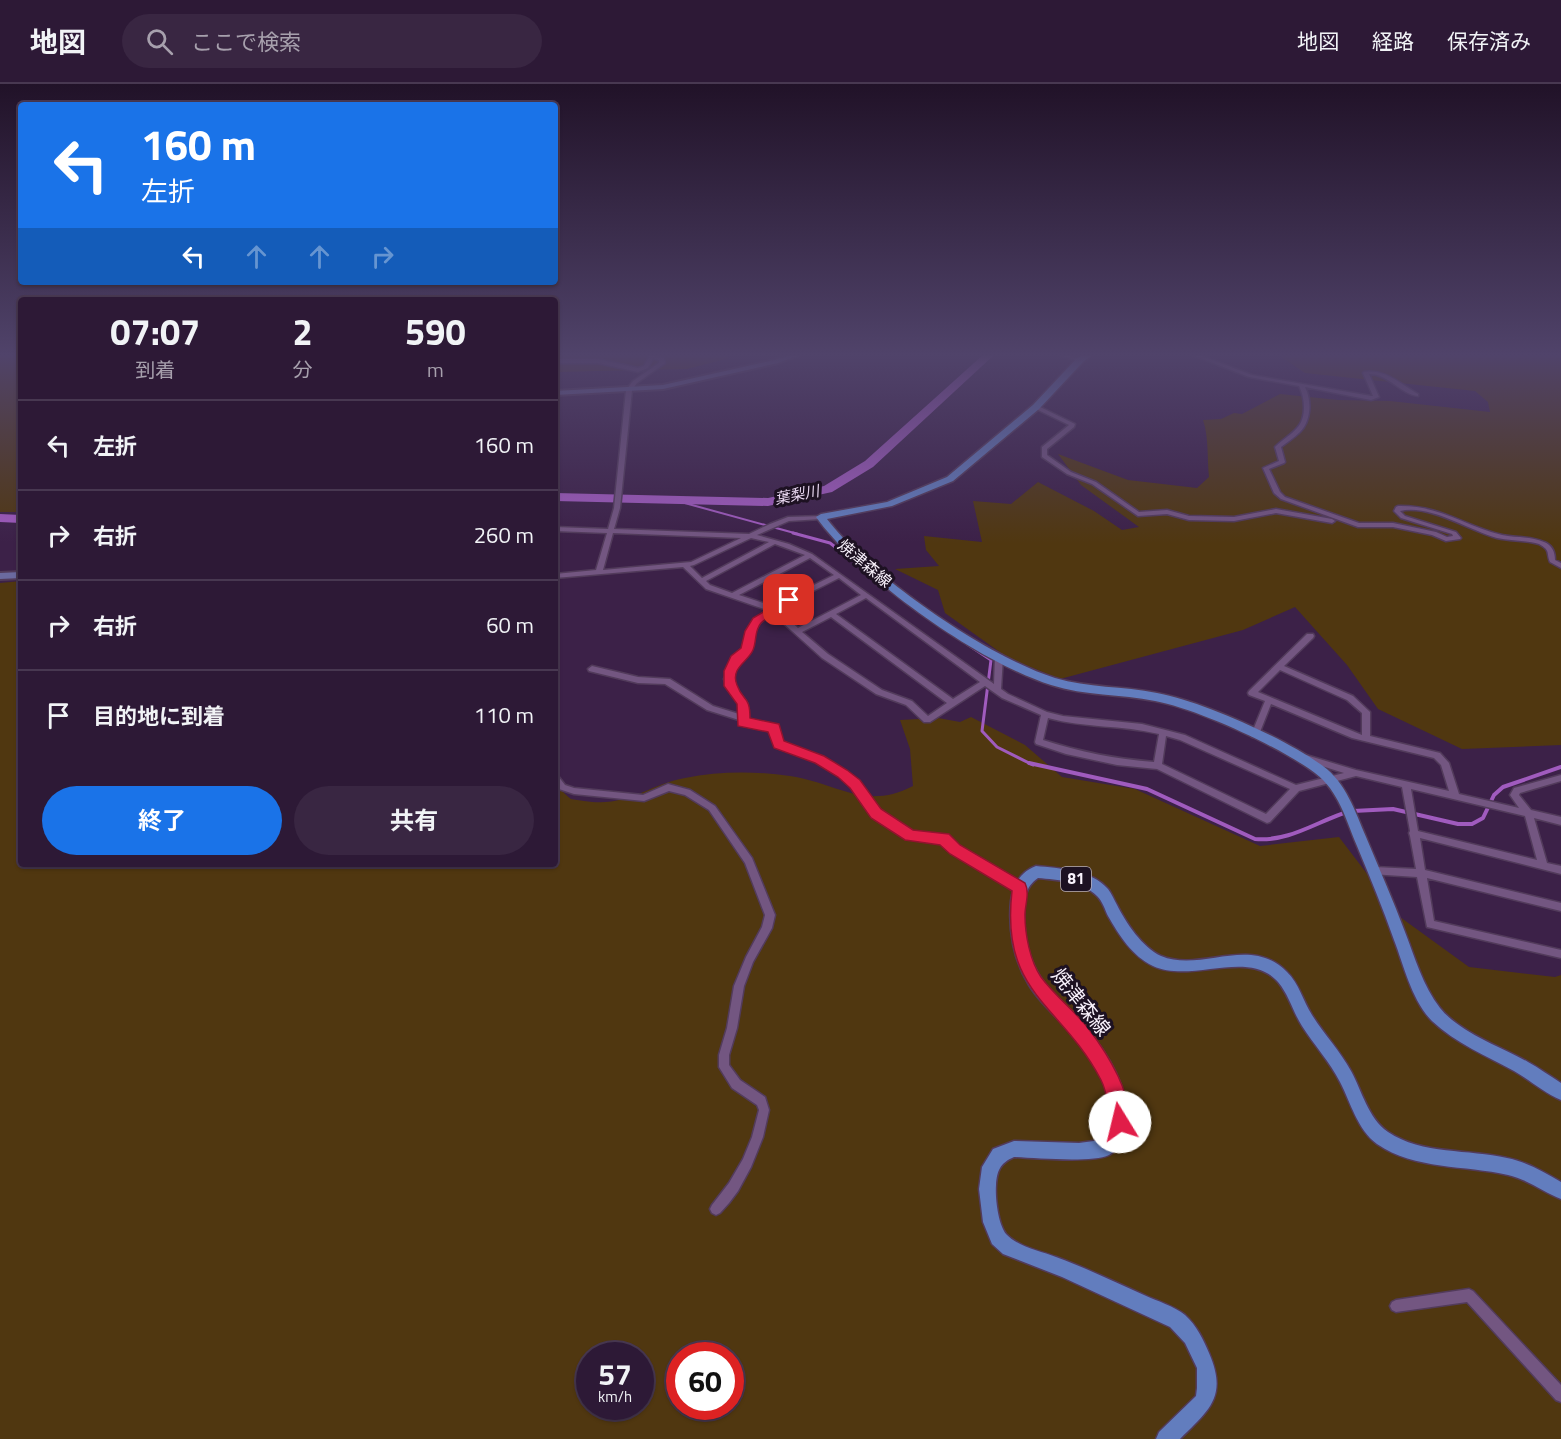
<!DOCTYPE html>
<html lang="ja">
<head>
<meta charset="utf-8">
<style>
	:root { --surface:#2d1936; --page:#392642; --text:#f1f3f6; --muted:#a7a0ad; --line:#483851; --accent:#1a73e8 }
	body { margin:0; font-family:"Titillium Web","Noto Sans JP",sans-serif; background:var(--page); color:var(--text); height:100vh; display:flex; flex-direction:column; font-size:22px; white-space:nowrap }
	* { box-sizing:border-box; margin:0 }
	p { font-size:20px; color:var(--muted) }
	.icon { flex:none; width:33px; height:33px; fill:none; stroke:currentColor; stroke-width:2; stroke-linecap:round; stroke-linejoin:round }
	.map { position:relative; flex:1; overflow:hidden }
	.drawer { position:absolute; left:18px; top:213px; width:540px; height:570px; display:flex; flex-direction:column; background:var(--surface); border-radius:6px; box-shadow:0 2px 4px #0004,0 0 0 2px var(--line) }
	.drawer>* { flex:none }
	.top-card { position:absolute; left:18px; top:18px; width:540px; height:183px; border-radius:6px; box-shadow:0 2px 4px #0004,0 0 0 2px var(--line); background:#1a73e8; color:#fff; overflow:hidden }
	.speed { position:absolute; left:576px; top:1258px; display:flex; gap:12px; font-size:30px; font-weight:700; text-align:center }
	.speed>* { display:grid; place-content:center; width:78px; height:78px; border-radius:50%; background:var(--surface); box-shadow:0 2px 4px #0004,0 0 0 2px var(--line); line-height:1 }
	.speed small { font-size:15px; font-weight:400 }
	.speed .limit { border:9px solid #d22; background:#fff; color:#111 }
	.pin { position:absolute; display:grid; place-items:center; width:51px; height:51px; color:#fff; margin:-26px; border-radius:12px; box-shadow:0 3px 9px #0006 }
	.me { position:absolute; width:66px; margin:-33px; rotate:351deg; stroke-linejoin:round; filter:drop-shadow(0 0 4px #0008) }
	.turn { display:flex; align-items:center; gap:21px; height:126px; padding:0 24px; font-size:27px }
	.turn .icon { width:78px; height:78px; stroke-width:2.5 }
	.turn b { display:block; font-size:42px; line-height:51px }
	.lanes { display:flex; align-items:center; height:57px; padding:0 24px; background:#0003; justify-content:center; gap:30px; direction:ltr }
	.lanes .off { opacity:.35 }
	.eta { display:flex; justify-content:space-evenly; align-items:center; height:102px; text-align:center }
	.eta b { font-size:36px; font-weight:700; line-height:42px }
	.primary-button { display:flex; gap:12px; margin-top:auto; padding:12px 24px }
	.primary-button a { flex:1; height:69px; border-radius:36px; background:var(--accent); color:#fff; font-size:24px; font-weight:700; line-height:69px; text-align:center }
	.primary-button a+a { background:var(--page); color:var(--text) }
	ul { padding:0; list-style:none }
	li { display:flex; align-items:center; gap:18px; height:90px; padding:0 24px; border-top:2px solid var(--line) }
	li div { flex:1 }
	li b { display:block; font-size:22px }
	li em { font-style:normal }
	header { display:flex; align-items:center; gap:36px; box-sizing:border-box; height:84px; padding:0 30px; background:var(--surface); border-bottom:2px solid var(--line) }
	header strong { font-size:28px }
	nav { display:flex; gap:33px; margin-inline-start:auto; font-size:21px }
	.search { width:420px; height:54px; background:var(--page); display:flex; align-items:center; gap:15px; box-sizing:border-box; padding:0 21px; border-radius:33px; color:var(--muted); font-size:22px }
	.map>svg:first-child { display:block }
	.green { fill:#503710; fill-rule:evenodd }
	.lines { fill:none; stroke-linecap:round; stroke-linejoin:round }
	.stream-far2 { stroke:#a05bbe; stroke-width:2 }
	.stream-far1 { stroke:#a05bbe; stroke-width:3 }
	.stream { stroke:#a05bbe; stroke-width:4 }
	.river { fill:#a05bbe; fill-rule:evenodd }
	.street-casing { stroke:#523b5b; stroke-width:3 }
	.secondary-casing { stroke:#523b5b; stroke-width:4 }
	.primary-casing { stroke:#523b5b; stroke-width:3 }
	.street { fill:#735681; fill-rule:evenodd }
	.secondary { fill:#6b6a9f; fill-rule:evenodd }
	.primary { fill:#627dbe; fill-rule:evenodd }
	.route { fill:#e11d48; stroke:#92132f; stroke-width:1.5 }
	.labels { text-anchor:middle; stroke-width:6; stroke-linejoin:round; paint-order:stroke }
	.far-water-label { font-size:15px; font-style:italic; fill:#e7d6ef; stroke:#1d1122 }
	.shield { fill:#1d1122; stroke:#b7aebb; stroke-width:1.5 }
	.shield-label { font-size:15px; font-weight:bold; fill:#f9f2fc }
	.street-label { font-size:16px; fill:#f9f2fc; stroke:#1d1122 }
	.near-street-label { font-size:20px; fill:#f9f2fc; stroke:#1d1122 }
</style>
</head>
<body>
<header>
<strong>地図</strong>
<div class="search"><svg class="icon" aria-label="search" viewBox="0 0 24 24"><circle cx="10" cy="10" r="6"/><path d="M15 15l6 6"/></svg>ここで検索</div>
<nav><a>地図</a><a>経路</a><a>保存済み</a></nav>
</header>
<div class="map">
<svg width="1561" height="1355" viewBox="0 0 1561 1355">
	<rect width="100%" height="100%" fill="#3c2148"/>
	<!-- green -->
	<path class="green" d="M0 270H21V428H0Z
		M555 270H724L729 274 687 285 555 288Z
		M1277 270H1561V661L1462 665 1378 625 1347 581 1295 523 1243 546 1060 595 1008 574 945 529 938 506 895 485 939 482 926 466 924 452 982 458 973 417 1011 420 1038 398 1094 427 1122 446 1139 443 1081 401 1058 370 1128 396 1197 404 1209 393C1207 374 1209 354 1203 336L1221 335 1234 329 1242 330 1280 310 1338 316 1390 317 1490 328 1488 318 1475 307 1305 289Z
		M21 497V780H555V698C559 703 565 711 571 715 574 716 580 716 584 717 627 724 647 701 685 694 719 687 756 687 790 692 837 699 865 727 913 702L910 665 900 636 938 634 960 638 971 633 1025 661 1062 693 1135 705 1260 762 1339 753 1400 833 1469 883 1555 893 1561 891V1355H0V499ZM590 1272H640V1323H590ZM680 1272H730V1323H680Z"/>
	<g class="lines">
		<!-- stream-far2 -->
		<path class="stream-far2" d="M681 418 798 450"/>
		<!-- stream-far1 -->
		<path class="stream-far1" d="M793 449 830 459 919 528
			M967 560 991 576 982 647 997 663 1033 681"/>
		<!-- stream -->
		<path class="stream" d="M1029 679 1147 705 1255 755C1289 758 1316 738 1347 728
			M1353 727 1393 725 1458 740H1472L1483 734 1494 711 1503 703 1561 683"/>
		<!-- river -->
		<path class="river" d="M984 270H995L873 383 832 408 768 422 555 417V409L768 414 824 402 865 377Z
			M0 430 21 431V439L0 438Z"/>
		<defs>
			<path id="street" d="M1057 270H1064L1083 276 1080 278Z
				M1190 270H1197L1252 291 1371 312H1373L1363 289 1364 288C1386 285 1400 300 1418 310V312C1400 310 1389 290 1369 290L1379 313 1371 316 1305 303C1312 317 1311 337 1300 348 1294 354 1287 358 1281 363L1285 378 1284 379 1269 385 1280 408 1285 413 1359 439H1393L1436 448 1447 453 1453 452 1452 450 1401 434 1394 427 1396 423 1398 422C1440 421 1464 442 1502 451 1516 454 1531 452 1544 458 1552 461 1555 468 1555 476L1561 479V484L1550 478C1546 468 1551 467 1539 460 1525 456 1511 457 1497 454 1468 446 1430 420 1400 427L1405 432 1456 448 1461 454 1460 455 1446 457 1432 451 1393 443H1358L1281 415 1274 409 1263 384 1279 377 1275 363C1282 356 1291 351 1297 344 1307 333 1305 314 1299 302L1249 293Z
				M650 271 664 274 665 279 637 299 632 306 620 424 614 445 749 450 770 440 788 433 823 432 824 433 821 435 789 437 757 451 789 460 812 470 994 600 995 573 996 571H1002L1003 573 1001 605 1008 610 1047 628 1063 632 1142 640 1185 651 1296 701 1344 689 1303 676 1302 674 1303 672 1306 671 1356 686 1449 707 1441 681 1434 674 1352 654 1271 620 1258 653H1252L1251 651 1265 617 1249 611 1248 609 1249 607 1307 550H1313L1314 552 1313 554 1284 582 1353 612 1370 628V652L1440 669 1449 679 1459 710 1519 724 1510 711 1514 704 1561 691V697L1520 709 1519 711 1531 726 1561 733V741L1534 734 1547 779 1561 782V790L1420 754 1425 786 1561 819V827L1427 794 1434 837 1561 866V874L1427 843 1417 793 1371 790 1369 787 1371 784 1374 783 1416 785 1410 752 1409 749 1410 747 1402 703 1356 692 1299 707 1270 738 1267 739 1157 685 1117 681 1066 670 1036 660 1035 658 1041 631 1002 614 985 602 930 638H924L906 621 876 610 822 574 772 529 760 539 755 547 751 565 739 576 732 595 734 601 747 619V636L777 642 782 659 822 673 845 688 858 698 879 727 912 748 946 752 958 763 1023 801 1025 804 1023 807 1020 808 952 769 941 758 907 755 873 733 852 702 839 692 816 677 775 663 771 646 740 640 739 636 707 626 665 600 638 599 589 587 588 585 592 582 638 593 670 595 713 622 739 630V620L727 604 724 595 733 573 744 564 747 547 753 537 767 526 706 505 683 483 555 494V490L596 486 607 449 555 447V443L608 445 614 424 626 306 633 297 656 281 659 279V276L653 274 648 284 638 288 598 279H555V275H598L638 284 644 282ZM613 449 741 454 691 478 603 486ZM751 454 769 458 702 494 690 482 694 481ZM775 460 805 471 732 509 710 501 706 497ZM810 474 834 491 772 522 739 511ZM839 494 861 511 798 544 777 525ZM866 514 980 598 953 615 836 530ZM831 533 947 619 928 632 912 617 882 606 828 570 802 548ZM1280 586 1347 616 1362 629V651L1258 608ZM1048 634C1084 644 1122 641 1159 650L1154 678C1116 675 1080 668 1043 656ZM1166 652 1180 656 1290 705 1266 730 1162 680ZM1411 705 1525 732 1537 776 1418 747Z
				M1036 321 1075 340 1074 343 1047 365V371L1071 388 1096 398 1139 428 1167 426 1189 432 1234 433 1276 425 1332 435 1335 437 1332 439 1276 429 1234 437 1189 436 1167 430 1138 432 1092 400 1067 390 1042 373V363L1069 341 1034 324V322Z
				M555 691 558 692 565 701 574 704 643 711 668 700 690 706 715 722 752 774 775 831 772 844 753 878 744 902 737 944 729 971V981L740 996 765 1013 769 1026 763 1053 751 1083 738 1107 729 1119 720 1129 716 1131 712 1129 710 1125 712 1121 729 1099 743 1075 752 1053 759 1026 757 1021 732 1004 719 983V971L727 944 734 902 746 873 762 843 765 831 745 779 709 726 685 711 669 707 644 717 574 710 559 705 555 700Z
				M1469 1205 1473 1207 1561 1301V1318L1556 1316 1467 1218 1396 1228 1392 1226 1390 1222 1392 1218 1396 1216Z"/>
			<path id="secondary" d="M794 270H802L778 279 663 305 555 311V307L663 301 774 276Z
				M21 488V494L0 495V489Z"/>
			<path id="primary" d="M1085 270H1093L1083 278 1039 325 953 397 892 422 827 435C870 492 986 572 1055 594 1088 604 1123 602 1157 609 1204 618 1284 654 1323 682 1346 699 1355 727 1366 753 1379 784 1393 816 1405 848 1415 874 1423 902 1440 924 1459 948 1501 963 1528 978 1539 984 1550 992 1561 999V1016C1544 1009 1530 996 1514 987 1487 972 1455 959 1432 937 1412 917 1404 882 1394 856 1383 825 1370 793 1357 762 1346 736 1339 707 1315 689 1280 663 1198 625 1155 617 1121 610 1085 612 1051 601 978 578 861 495 816 433L821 430 887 418 947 393 1033 321 1077 274Z
				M1036 782C1059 784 1092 786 1108 805 1112 810 1114 816 1117 821 1126 839 1142 863 1161 872 1202 889 1250 850 1287 888 1299 899 1303 917 1312 931 1324 950 1340 967 1351 987 1362 1007 1368 1034 1388 1048 1422 1071 1469 1065 1507 1074 1527 1078 1544 1088 1561 1098V1115C1543 1108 1527 1095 1508 1091 1465 1081 1415 1086 1377 1060 1357 1045 1351 1019 1340 998 1330 978 1314 961 1302 942 1293 928 1289 911 1278 898 1248 864 1192 900 1153 882 1132 872 1119 851 1108 832 1105 826 1103 818 1097 812 1082 797 1058 796 1038 794 1025 803 1024 815 1024 830 1024 850 1028 873 1039 891 1051 911 1069 925 1084 942 1107 968 1133 1008 1124 1044 1122 1052 1117 1067 1109 1071 1093 1079 1035 1074 1014 1073 1000 1079 997 1087 996 1101 995 1114 998 1140 1006 1150 1018 1163 1040 1167 1056 1173 1086 1184 1115 1198 1144 1211 1157 1217 1174 1222 1185 1231 1197 1242 1203 1255 1209 1269 1228 1313 1209 1326 1180 1355H1156L1159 1348 1196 1312 1197 1304V1284L1185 1259 1170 1243 1062 1193 1003 1170 992 1160 983 1138 979 1105 982 1083 993 1065 1014 1057 1079 1059 1101 1056C1123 1021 1098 980 1074 953 1060 935 1041 921 1029 901 1014 877 1008 846 1011 817 1013 801 1020 788 1036 782Z"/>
		</defs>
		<!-- street casing -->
		<use href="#street" class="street-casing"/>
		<!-- secondary casing -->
		<use href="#secondary" class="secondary-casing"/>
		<!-- primary casing -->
		<use href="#primary" class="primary-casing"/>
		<!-- street -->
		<use href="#street" class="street"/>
		<!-- secondary -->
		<use href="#secondary" class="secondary"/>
		<!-- primary -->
		<use href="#primary" class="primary"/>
	</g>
	<!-- sky -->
	<linearGradient id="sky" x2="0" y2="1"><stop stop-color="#211228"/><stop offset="0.59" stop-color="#50436a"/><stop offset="1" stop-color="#50436a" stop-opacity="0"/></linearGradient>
	<rect width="1561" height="459" fill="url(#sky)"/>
	<!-- route -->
	<path class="route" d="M789 513 794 516 793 519C783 525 769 531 761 539 754 547 757 557 753 566 748 578 730 584 737 601 743 618 750 611 750 634L779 640 784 657 824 672 847 686 860 696 881 725 913 746 949 750 960 761 1025 799C1030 809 1025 821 1025 831 1025 850 1030 877 1041 893 1055 912 1074 926 1088 944 1105 966 1138 1016 1126 1044L1120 1047 1113 1044C1107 1029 1109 1011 1101 996 1061 919 1000 911 1012 807L950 770 940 761 905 756 871 734 850 704 838 693 815 679 774 664 768 648 738 642 737 620 724 602V587L731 572 741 564 745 547 753 534Z"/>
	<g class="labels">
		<!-- far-water labels -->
		<g class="far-water-label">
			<text transform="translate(797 411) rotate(-11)" y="5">葉梨川</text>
		</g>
		<!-- shield labels -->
		<rect class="shield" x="1061" y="783" width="30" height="24" rx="4.5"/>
		<g class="shield-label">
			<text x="1076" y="800">81</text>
		</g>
		<!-- street labels -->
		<g class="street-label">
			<text transform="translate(865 479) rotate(40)" y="6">焼津森線</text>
		</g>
		<!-- near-street labels -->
		<g class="near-street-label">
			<text transform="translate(1081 918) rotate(51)" y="7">焼津森線</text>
		</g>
	</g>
</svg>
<div class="speed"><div>57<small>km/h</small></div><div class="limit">60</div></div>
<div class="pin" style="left:789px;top:516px;background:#d93025"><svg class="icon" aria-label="arrive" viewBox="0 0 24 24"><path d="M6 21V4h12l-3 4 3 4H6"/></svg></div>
<svg class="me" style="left:1120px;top:1038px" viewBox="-20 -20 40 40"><circle r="19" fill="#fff"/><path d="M0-13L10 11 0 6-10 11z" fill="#e11d48"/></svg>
<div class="top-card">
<div class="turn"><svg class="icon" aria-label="left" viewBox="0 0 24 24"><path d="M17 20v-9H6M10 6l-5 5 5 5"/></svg><div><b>160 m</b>左折</div></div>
<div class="lanes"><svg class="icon" aria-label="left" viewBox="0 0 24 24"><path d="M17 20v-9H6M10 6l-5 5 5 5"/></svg><svg class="icon off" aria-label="ahead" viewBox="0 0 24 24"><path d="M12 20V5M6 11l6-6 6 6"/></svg><svg class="icon off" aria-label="ahead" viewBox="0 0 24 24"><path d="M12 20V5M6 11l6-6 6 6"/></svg><svg class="icon off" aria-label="right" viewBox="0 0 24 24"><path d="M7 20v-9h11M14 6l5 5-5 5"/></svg></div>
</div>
<section class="drawer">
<div class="eta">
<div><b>07:07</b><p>到着</p></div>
<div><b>2</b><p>分</p></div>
<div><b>590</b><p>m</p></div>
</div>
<ul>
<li><svg class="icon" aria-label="left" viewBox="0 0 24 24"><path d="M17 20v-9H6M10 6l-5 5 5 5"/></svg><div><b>左折</b></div><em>160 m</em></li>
<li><svg class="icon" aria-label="right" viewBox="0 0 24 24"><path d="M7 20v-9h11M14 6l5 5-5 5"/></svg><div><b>右折</b></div><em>260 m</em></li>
<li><svg class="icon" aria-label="right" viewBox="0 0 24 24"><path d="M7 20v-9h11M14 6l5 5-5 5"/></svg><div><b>右折</b></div><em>60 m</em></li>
<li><svg class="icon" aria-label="arrive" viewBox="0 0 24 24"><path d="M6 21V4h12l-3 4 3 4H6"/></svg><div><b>目的地に到着</b></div><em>110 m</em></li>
</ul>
<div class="primary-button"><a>終了</a><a>共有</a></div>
</section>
</div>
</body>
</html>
